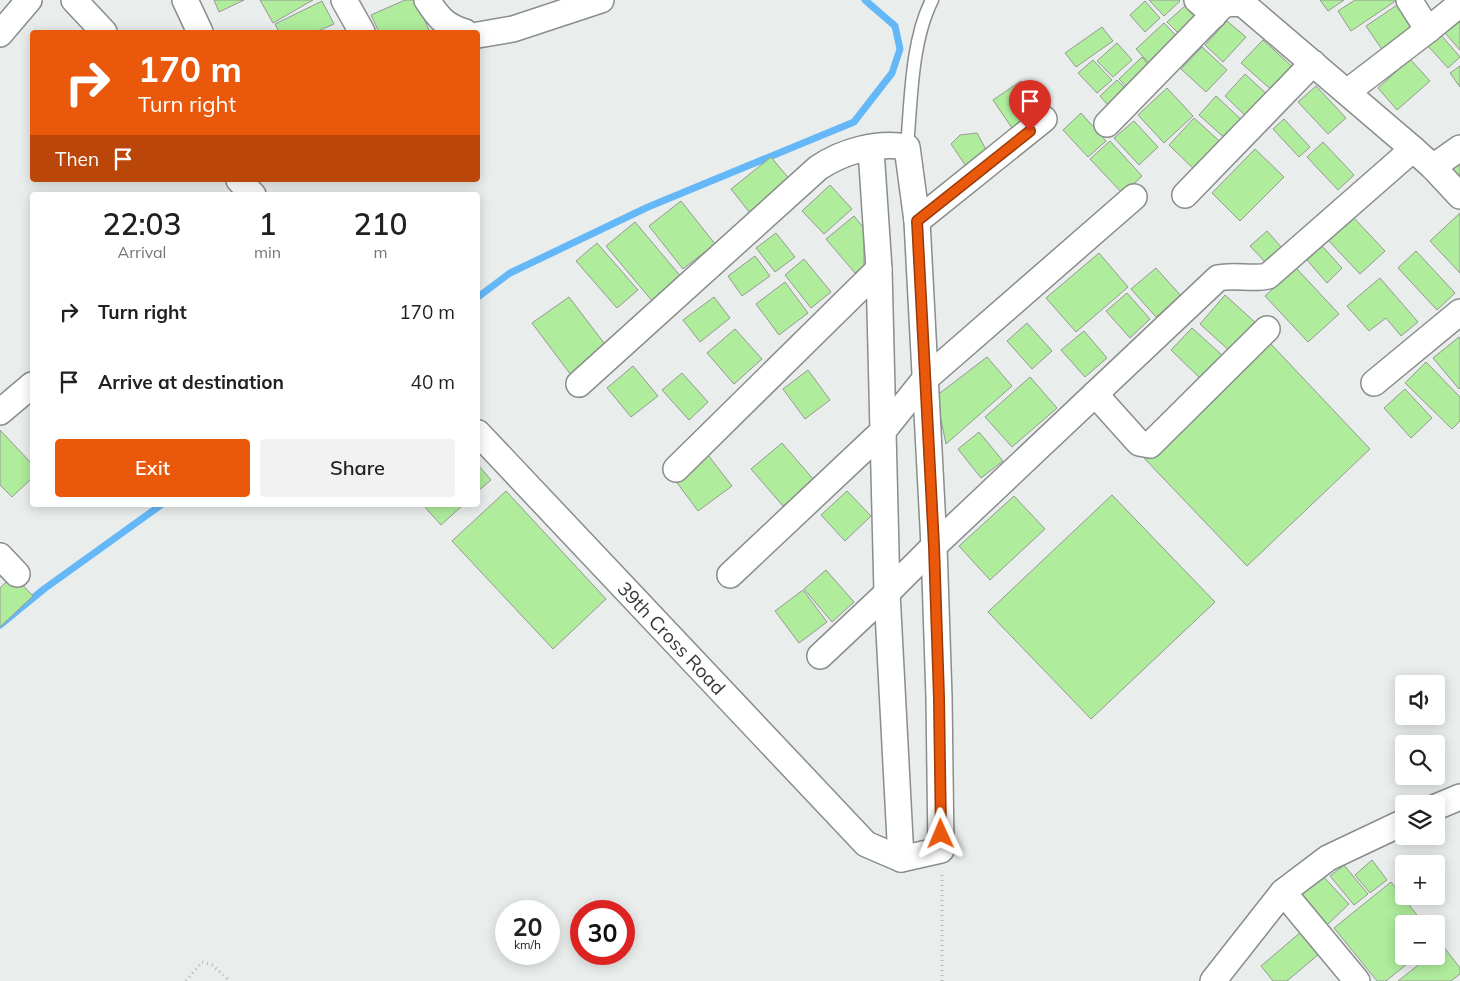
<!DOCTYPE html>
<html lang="en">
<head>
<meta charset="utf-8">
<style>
	:root { --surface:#fff; --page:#f2f2f2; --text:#202124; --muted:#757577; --accent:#ea580c }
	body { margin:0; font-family:Mulish,sans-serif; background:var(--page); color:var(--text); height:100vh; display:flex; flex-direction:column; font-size:19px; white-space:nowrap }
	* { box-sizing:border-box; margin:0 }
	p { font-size:16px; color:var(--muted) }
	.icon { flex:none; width:28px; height:28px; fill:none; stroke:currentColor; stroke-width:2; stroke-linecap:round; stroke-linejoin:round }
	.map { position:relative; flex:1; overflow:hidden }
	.sheet { position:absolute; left:30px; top:192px; width:450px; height:315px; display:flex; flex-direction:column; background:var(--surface); border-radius:5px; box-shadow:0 2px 12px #0003 }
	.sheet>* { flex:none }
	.banner { position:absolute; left:30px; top:30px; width:450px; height:152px; border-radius:5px; box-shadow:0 2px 12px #0003; background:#ea580c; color:#fff; overflow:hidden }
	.buttons { position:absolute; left:1395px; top:675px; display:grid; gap:10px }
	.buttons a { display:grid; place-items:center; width:50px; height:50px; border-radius:5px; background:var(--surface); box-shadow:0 2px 12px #0003; font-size:25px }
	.speed { position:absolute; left:495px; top:900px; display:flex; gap:10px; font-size:25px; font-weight:700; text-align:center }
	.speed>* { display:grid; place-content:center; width:65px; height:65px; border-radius:50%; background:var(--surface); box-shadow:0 2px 12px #0003; line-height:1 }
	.speed small { font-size:12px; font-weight:400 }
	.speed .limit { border:8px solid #d22; background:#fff; color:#111 }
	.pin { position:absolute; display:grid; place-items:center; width:42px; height:42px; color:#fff; margin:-51px -21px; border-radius:50% 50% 50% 0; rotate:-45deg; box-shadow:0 0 5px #0007 }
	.pin .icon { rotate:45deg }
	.me { position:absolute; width:55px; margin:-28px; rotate:359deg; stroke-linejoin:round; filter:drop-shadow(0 0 4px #0008) }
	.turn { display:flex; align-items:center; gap:18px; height:105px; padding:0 25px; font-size:22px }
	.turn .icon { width:65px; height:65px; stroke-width:2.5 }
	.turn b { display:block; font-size:35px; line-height:42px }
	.then { display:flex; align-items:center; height:48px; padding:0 25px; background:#0003; gap:10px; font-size:19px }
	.eta { display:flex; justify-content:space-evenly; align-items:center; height:85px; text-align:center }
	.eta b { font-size:30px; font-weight:600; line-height:35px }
	.cta { display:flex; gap:10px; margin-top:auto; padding:10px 25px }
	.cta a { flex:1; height:58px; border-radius:5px; background:var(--accent); color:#fff; font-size:20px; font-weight:600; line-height:58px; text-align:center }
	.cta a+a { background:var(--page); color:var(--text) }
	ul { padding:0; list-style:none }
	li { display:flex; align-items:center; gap:15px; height:70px; padding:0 25px }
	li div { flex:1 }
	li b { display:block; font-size:19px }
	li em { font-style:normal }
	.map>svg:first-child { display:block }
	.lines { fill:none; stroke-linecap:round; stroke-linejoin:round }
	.stream { stroke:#65b8f8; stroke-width:7 }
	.building { fill:#afec9c; stroke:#969895 }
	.lane-casing { stroke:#898d8b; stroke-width:15 }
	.street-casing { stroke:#898d8b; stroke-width:28 }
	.path { stroke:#b2b6b5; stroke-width:3; stroke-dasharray:1 4; stroke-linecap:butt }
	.lane { stroke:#fff; stroke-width:12 }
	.street { stroke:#fff; stroke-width:25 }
	.route-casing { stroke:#983908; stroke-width:12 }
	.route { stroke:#ea580c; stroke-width:9 }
	.labels { text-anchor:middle; stroke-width:5; stroke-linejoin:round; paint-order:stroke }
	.street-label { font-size:19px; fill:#363837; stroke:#fff }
</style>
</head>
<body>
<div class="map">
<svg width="1460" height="981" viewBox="0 0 1460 981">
	<rect width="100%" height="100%" fill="#e9edec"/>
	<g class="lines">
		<!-- stream -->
		<path class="stream" d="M478 297 510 273 648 207 854 122 892 73 900 49 895 26 865 0
			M0 625 44 589 161 505"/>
	</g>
	<!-- building -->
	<path class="building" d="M214 0H244L219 12Z
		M260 0H313L273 23Z
		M405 0H416L429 30 424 32H379L371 15Z
		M1149 0H1179L1180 1 1164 16Z
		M1320 0H1344L1328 11Z
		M1355 0H1397L1351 31 1338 11Z
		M322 1 334 24 316 32H279L275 24Z
		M1145 1 1160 18 1145 32 1130 15Z
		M1400 3 1417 29 1383 51 1366 26Z
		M1186 5 1202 23 1184 39 1167 22Z
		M1227 21 1246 37 1223 62 1205 45Z
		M1460 21V50L1445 33Z
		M1164 23 1183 43 1154 69 1136 49Z
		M1102 27 1113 41 1076 67 1065 53Z
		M1441 35 1460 57 1448 68 1428 46Z
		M1263 40 1296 70 1275 93 1241 63Z
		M1117 43 1132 60 1113 77 1097 61Z
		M1202 47 1227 70 1206 92 1181 69Z
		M1142 57 1154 71 1131 92 1119 79Z
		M1410 59 1430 81 1397 110 1378 88Z
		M1093 60 1112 80 1097 93 1078 73Z
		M1460 66V87L1450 73Z
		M1245 74 1271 98 1250 120 1225 96Z
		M1117 80 1130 93 1112 110 1100 96Z
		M1021 81 1040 109 1012 128 993 100Z
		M1316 86 1346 118 1328 134 1298 102Z
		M1167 88 1193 116 1164 143 1138 115Z
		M1216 96 1246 124 1229 142 1199 115Z
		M1081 113 1106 141 1088 157 1063 130Z
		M1194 118 1226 147 1200 175 1169 145Z
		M1284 119 1310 147 1299 157 1273 129Z
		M1134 121 1158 147 1139 165 1114 138Z
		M977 133 989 155 968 169 951 144 960 135Z
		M1110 141 1142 176 1123 194 1090 159Z
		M1323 142 1354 175 1338 190 1307 157Z
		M1255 149 1284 177 1240 221 1212 193Z
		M771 157 791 181 750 213 731 189Z
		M1460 163V180L1452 169Z
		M830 185 852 209 824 234 802 211Z
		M681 201 715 244 683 269 649 226Z
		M1460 213V273L1430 241Z
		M854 216 863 227 864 238V267L855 273 826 239Z
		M1352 216 1385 251 1360 274 1327 239Z
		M635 222 682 278 653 302 606 246Z
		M1267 231 1283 249 1267 264 1250 246Z
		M776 233 795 257 775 272 756 248Z
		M597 243 638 290 617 308 576 261Z
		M1322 246 1342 268 1327 283 1307 260Z
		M1416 251 1455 293 1437 310 1398 268Z
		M1099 253 1128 287 1076 332 1046 298Z
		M755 256 770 276 742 296 728 276Z
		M804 259 831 292 811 308 785 275Z
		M1156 268 1181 296 1156 317 1131 289Z
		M1296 268 1339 314 1308 342 1265 296Z
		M1380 278 1418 322 1401 336 1386 318 1369 331 1347 306Z
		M785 282 808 313 779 335 756 304Z
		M1127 293 1150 319 1130 338 1106 311Z
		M1225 295 1257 324 1232 353 1200 324Z
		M569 297 607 347 571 375 532 323Z
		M714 297 730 318 700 342 683 320Z
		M1027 323 1052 351 1032 369 1007 341Z
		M1192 328 1223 356 1201 379 1171 350Z
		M735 329 762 359 734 384 707 353Z
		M1084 331 1107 358 1085 377 1061 350Z
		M1459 337 1460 339V388L1459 389 1433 358Z
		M1268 341 1370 449 1247 566 1144 458Z
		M987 357 1012 386 946 444 936 396Z
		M1426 362 1460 397V421L1452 429 1405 383Z
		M633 366 658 396 631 417 607 388Z
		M808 370 830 400 805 419 783 389Z
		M682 373 708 402 689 420 662 390Z
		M1030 377 1057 408 1012 447 985 417Z
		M1405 389 1432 418 1411 438 1384 408Z
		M0 430 32 464V478L12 497 0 485Z
		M979 432 1003 461 981 478 958 449Z
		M782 443 814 480 783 506 751 469Z
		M708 455 732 486 698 511 675 480Z
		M478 465 491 480 478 491Z
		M506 491 606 599 553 649 452 541Z
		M847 491 871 516 845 541 821 515Z
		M1112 495 1215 602 1091 719 988 612Z
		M1014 496 1045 529 990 580 959 546Z
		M423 505H463L441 525Z
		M826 570 854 602 832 622 804 589Z
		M13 575 33 596 0 627V588Z
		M803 590 827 622 799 643 775 611Z
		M1372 860 1387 880 1370 893 1355 875Z
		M1344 865 1368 894 1354 905 1330 876Z
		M1318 871 1349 904 1327 925 1296 892Z
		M1391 882 1424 924H1404V956H1417L1386 981H1377L1334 928Z
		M1301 932 1319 954 1287 981H1273L1261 966Z
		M1443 946 1460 968V974L1451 981H1398L1430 956H1436V951Z"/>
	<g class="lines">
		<defs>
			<path id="lane" d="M907 147C911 102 911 41 932 0"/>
			<g id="street">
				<path d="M74 0 104 32"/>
				<path d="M185 0 200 32"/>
				<path d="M344 0 362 32"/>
				<path d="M427 0C438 17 445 26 465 32"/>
				<path d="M1197 0 1214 15"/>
				<path d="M1428 30 1460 4"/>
				<path d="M0 34 29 0"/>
				<path d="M478 35 513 29 601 0"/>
				<path d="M1347 92 1428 30 1409 0"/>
				<path d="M1107 124 1224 4 1242 3 1413 149 1433 167 1460 196"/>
				<path d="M872 148 871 150 879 269 887 593 901 859"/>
				<path d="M1433 167 1460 148"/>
				<path d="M239 180 253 195"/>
				<path d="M1185 195 1313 63"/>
				<path d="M917 221 1044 119"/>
				<path d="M1374 383 1460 312"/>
				<path d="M1095 394 1139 443 1150 445 1267 329"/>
				<path d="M0 412 32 385"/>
				<path id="s1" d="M478 433 866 844 901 859 941 850 939 697 934 546 917 221 907 147C877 142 843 151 818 168L579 384"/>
				<path d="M676 469 879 269"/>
				<path d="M0 556 17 574"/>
				<path d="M730 575 884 430 924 380 1134 197"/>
				<path d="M820 656 887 593 934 546 1218 278C1235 274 1252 280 1268 276L1413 149"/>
				<path d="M1436 807 1460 797"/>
				<path d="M1283 892 1357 981"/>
				<path d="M1213 981 1283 892 1328 858 1404 822"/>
			</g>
		</defs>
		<!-- lane casing -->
		<use href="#lane" class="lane-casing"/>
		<!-- street casing -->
		<use href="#street" class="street-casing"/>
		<!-- path -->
		<path class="path" d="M186 981 202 962 212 965 230 981
			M942 981V873"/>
		<!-- lane -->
		<use href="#lane" class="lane"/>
		<!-- street -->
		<use href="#street" class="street"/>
	</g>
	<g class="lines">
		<defs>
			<path id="route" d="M941 834 939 698 934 546 917 221 1030 131"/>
		</defs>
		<!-- route casing -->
		<use href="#route" class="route-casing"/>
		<!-- route -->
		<use href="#route" class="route"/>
	</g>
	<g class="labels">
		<!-- street labels -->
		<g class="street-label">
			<text dy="7" stroke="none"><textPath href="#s1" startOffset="282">39th Cross Road</textPath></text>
		</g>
	</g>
</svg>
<div class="buttons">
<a><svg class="icon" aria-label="sound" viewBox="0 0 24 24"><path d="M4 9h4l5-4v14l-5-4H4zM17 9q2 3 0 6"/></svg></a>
<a><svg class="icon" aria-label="search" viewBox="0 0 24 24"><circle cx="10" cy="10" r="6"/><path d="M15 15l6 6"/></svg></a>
<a><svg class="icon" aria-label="layers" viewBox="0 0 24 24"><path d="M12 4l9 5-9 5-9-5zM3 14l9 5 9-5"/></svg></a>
<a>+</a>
<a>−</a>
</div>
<div class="speed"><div>20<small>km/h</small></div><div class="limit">30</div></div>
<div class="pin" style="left:1030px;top:131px;background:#d93025"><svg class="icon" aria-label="arrive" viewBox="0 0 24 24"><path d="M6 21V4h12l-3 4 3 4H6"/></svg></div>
<svg class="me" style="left:941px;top:834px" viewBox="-20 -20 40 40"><path d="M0-17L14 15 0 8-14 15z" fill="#ea580c" stroke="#fff" stroke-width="4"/></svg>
<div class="banner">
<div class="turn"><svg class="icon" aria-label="right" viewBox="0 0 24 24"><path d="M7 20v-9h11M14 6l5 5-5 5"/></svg><div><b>170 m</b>Turn right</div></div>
<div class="then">Then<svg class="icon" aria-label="arrive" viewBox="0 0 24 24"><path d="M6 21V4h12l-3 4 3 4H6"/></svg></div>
</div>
<section class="sheet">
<div class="eta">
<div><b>22:03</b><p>Arrival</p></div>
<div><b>1</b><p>min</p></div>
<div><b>210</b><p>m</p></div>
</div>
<ul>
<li><svg class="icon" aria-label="right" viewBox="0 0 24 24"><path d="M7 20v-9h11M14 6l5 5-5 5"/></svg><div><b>Turn right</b></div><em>170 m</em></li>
<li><svg class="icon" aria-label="arrive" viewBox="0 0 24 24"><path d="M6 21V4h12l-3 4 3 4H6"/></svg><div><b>Arrive at destination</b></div><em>40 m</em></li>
</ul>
<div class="cta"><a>Exit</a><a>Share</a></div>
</section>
</div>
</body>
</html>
